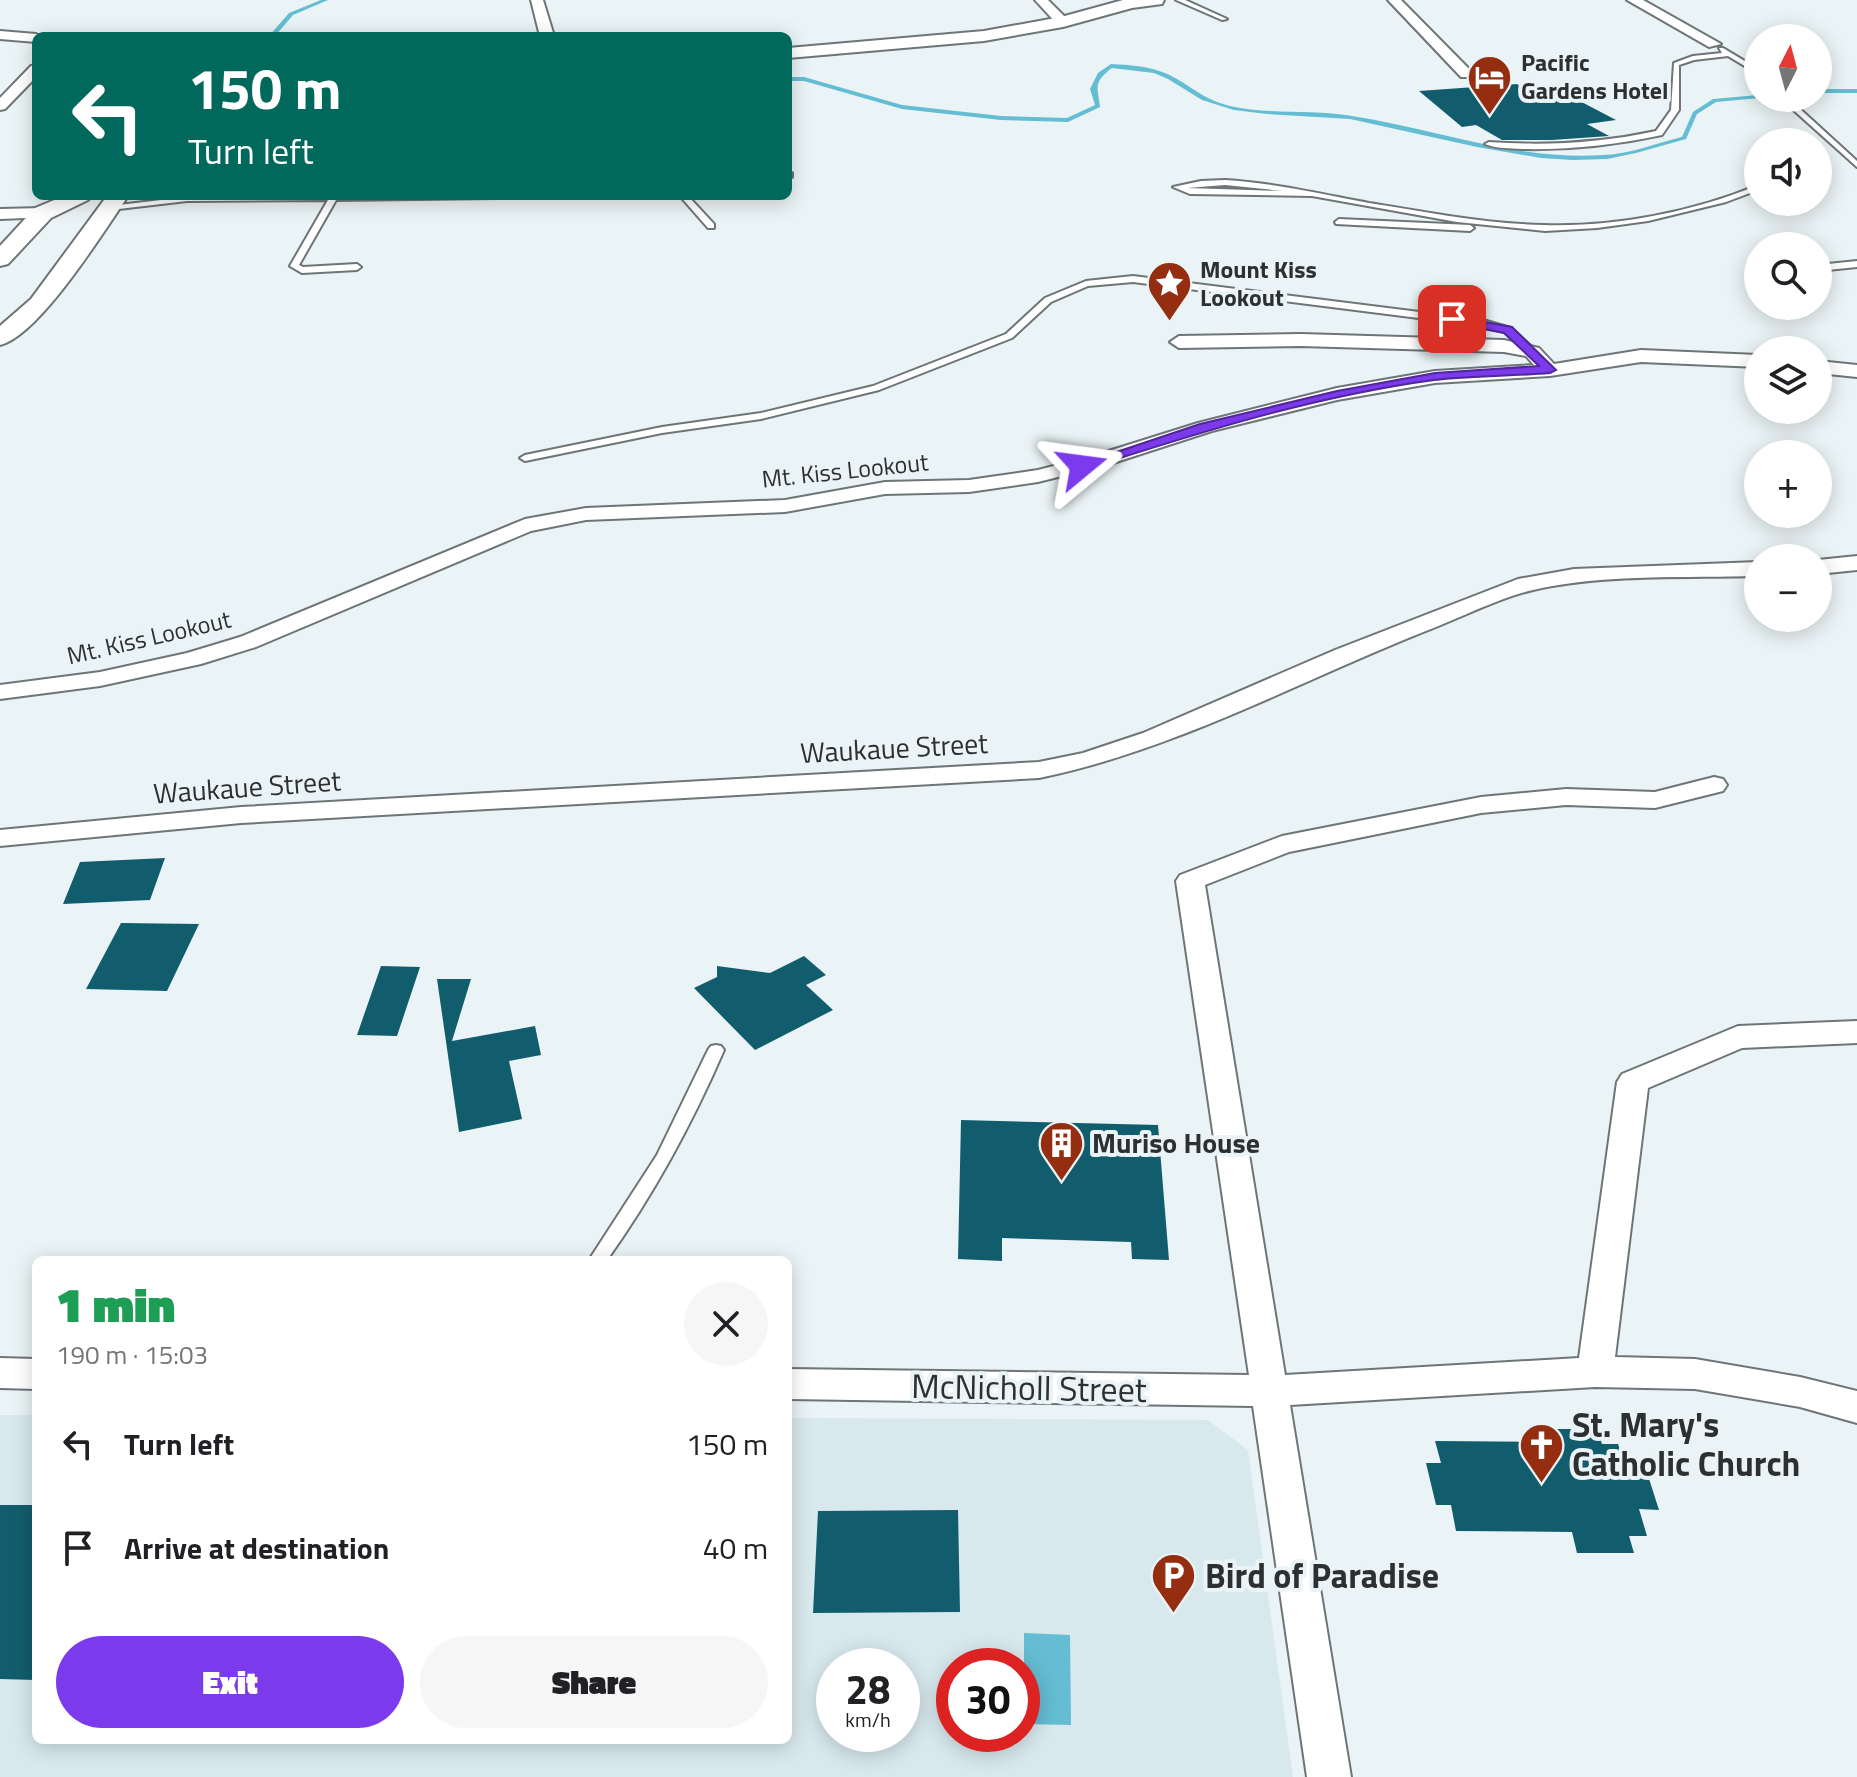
<!DOCTYPE html>
<html lang="en">
<head>
<meta charset="utf-8">
<style>
	:root { --surface:#fff; --page:#f6f6f6; --text:#202124; --muted:#757577; --accent:#7c3aed }
	body { margin:0; font-family:"Titillium Web",sans-serif; background:var(--page); color:var(--text); height:100vh; display:flex; flex-direction:column; font-size:30px; white-space:nowrap }
	* { box-sizing:border-box; margin:0 }
	p { font-size:26px; color:var(--muted) }
	.icon { flex:none; width:44px; height:44px; fill:none; stroke:currentColor; stroke-width:2; stroke-linecap:round; stroke-linejoin:round }
	.map { position:relative; flex:1; overflow:hidden }
	.drawer { position:absolute; left:32px; top:1256px; width:760px; height:488px; display:flex; flex-direction:column; background:var(--surface); border-radius:12px; box-shadow:0 4px 20px #0003 }
	.drawer>* { flex:none }
	.guide { position:absolute; left:32px; top:32px; width:760px; height:168px; border-radius:12px; box-shadow:0 4px 20px #0003; background:#00695c; color:#fff; overflow:hidden }
	.needle { width:52px; rotate:6deg }
	.buttons { position:absolute; left:1744px; top:24px; display:grid; gap:16px }
	.buttons a { display:grid; place-items:center; width:88px; height:88px; border-radius:50%; background:var(--surface); box-shadow:0 4px 20px #0003; font-size:40px }
	.speed { position:absolute; left:816px; top:1648px; display:flex; gap:16px; font-size:40px; font-weight:700; text-align:center }
	.speed>* { display:grid; place-content:center; width:104px; height:104px; border-radius:50%; background:var(--surface); box-shadow:0 4px 20px #0003; line-height:1 }
	.speed small { font-size:20px; font-weight:400 }
	.speed .limit { border:12px solid #d22; background:#fff; color:#111 }
	.pin { position:absolute; display:grid; place-items:center; width:68px; height:68px; color:#fff; margin:-34px; border-radius:16px; box-shadow:0 4px 12px #0006 }
	.me { position:absolute; width:88px; margin:-44px; rotate:74deg; stroke-linejoin:round; filter:drop-shadow(0 0 6px #0008) }
	.turn { display:flex; align-items:center; gap:28px; height:168px; padding:0 24px; font-size:36px }
	.turn .icon { width:104px; height:104px; stroke-width:2.5 }
	.turn b { display:block; font-size:56px; line-height:68px }
	.round { display:grid; place-items:center; flex:none; width:84px; height:84px; border-radius:42px; background:var(--page) }
	.headline { display:flex; align-items:center; justify-content:space-between; height:136px; padding:0 24px }
	h1 { font-size:48px; font-weight:800; line-height:60px; color:#1e9e55 }
	.cta { display:flex; gap:16px; margin-top:auto; padding:16px 24px }
	.cta a { flex:1; height:92px; border-radius:48px; background:var(--accent); color:#fff; font-size:32px; font-weight:800; line-height:92px; text-align:center }
	.cta a+a { background:var(--page); color:var(--text) }
	ul { padding:0; list-style:none }
	li { display:flex; align-items:center; gap:24px; height:104px; padding:0 24px }
	li div { flex:1 }
	li b { display:block; font-size:30px }
	li em { font-style:normal }
	.map>svg:first-child { display:block }
	.built { fill:#d8e9ee; fill-rule:evenodd }
	.water { fill:#64bdd3 }
	.lines { fill:none; stroke-linecap:round; stroke-linejoin:round }
	.stream { fill:#64bdd3; fill-rule:evenodd }
	.building { fill:#125d6d }
	.service-casing { stroke:#6d7577; stroke-width:4 }
	.minor-casing { stroke:#6d7577; stroke-width:4 }
	.tertiary-casing { stroke:#6d7577; stroke-width:4 }
	.service { fill:#fff; fill-rule:evenodd }
	.minor { fill:#fff; fill-rule:evenodd }
	.tertiary { fill:#fff; fill-rule:evenodd }
	.route { fill:#7c3aed; stroke:#51269a; stroke-width:2 }
	.labels { text-anchor:middle; stroke-width:8; stroke-linejoin:round; paint-order:stroke }
	.far-poi-label { font-size:24px; font-weight:bold; fill:#2d3031; stroke:#eaf3f5; text-anchor:start }
	.far-street-label { font-size:24px; fill:#2d3031; stroke:#eaf3f5 }
	.street-label { font-size:28px; fill:#2d3031; stroke:#eaf3f5 }
	.poi-label { font-size:28px; font-weight:bold; fill:#2d3031; stroke:#eaf3f5; text-anchor:start }
	.near-street-label { font-size:34px; fill:#2d3031; stroke:#eaf3f5 }
	.near-poi-label { font-size:34px; font-weight:bold; fill:#2d3031; stroke:#eaf3f5; text-anchor:start }
</style>
</head>
<body>
<div class="map">
<svg width="1857" height="1777" viewBox="0 0 1857 1777">
	<rect width="100%" height="100%" fill="#eaf3f5"/>
	<!-- built -->
	<path class="built" d="M0 1415H36V1740H788V1418L1208 1420 1248 1450 1293 1777H0ZM834 1666H902V1734H834ZM954 1666H1022V1734H954Z"/>
	<!-- water -->
	<path class="water" d="M1024 1633 1070 1635 1071 1725 1024 1724Z"/>
	<g class="lines">
		<!-- stream -->
		<path class="stream" d="M321 0H328L293 15 275 36H269L289 13Z
			M1111 64C1129 65 1148 66 1165 73 1190 84 1201 99 1230 106 1270 115 1312 109 1352 116 1436 129 1518 161 1604 155 1631 154 1656 143 1682 137L1693 112 1713 99 1758 95V98H1760L1716 102 1697 114 1686 139 1636 153 1607 159 1573 160 1541 158 1477 147 1350 119 1267 114 1234 110 1202 100 1168 79 1154 73 1112 68C1092 83 1098 87 1100 107L1068 122 1001 120 902 109 804 81H788V77H804L902 105 1001 116 1067 118 1095 105 1090 89 1098 73Z
			M1818 89H1857V93H1818Z"/>
	</g>
	<!-- building -->
	<path class="building" d="M1517 84 1541 103 1574 98 1616 120 1587 124 1609 136 1552 140H1502L1476 125 1462 127 1419 91Z
		M165 858 150 900 63 904 80 862Z
		M121 923 199 924 167 991 86 989Z
		M804 956 826 975 806 985 833 1010 755 1050 694 988 717 977V966L770 973Z
		M381 966 420 967 397 1036 357 1035Z
		M437 979H471L452 1041 535 1026 541 1055 509 1061 522 1119 459 1132Z
		M961 1120 1158 1125 1169 1260 1132 1259 1131 1242 1002 1238V1261L958 1259Z
		M1544 1429H1597L1602 1444H1618L1623 1459 1643 1460 1659 1510 1639 1509 1647 1536H1629L1634 1553H1577L1572 1532 1456 1531 1451 1505H1436L1426 1463H1441L1435 1441 1548 1442Z
		M0 1505H36V1680L0 1679Z
		M958 1510 960 1612 813 1613 818 1511Z"/>
	<g class="lines">
		<defs>
			<path id="service" d="M1176 0H1185L1227 19 1222 20Z
				M1719 48H1723L1758 69V74L1728 56 1694 60 1679 65V110L1662 135C1616 145 1569 150 1522 149 1510 148 1496 149 1485 144L1489 142C1546 146 1601 143 1656 131L1671 110 1674 63 1693 56 1722 53Z
				M1780 98H1788L1857 161V167Z
				M788 173H792V177H788Z
				M1225 180C1275 183 1321 194 1369 203 1427 212 1486 224 1544 225 1616 227 1693 212 1758 185V190L1726 202 1648 221 1597 228 1545 231 1457 222 1312 196 1190 194 1173 187 1201 181ZM1225 185 1283 191 1187 188Z
				M501 196 497 198 336 200 299 265 303 267 357 264 361 267 357 270 302 273 290 266 328 200 187 201 110 210 106 208 110 206 187 197Z
				M680 196H688L714 224V228H708Z
				M1339 219 1470 225 1474 228 1470 231 1336 224 1335 222Z
				M1857 261V267L1818 271V265Z
				M1758 272V278L1751 275 1752 273Z
				M1133 276 1483 320 1511 328 1537 352 1529 354 1505 332 1482 326 1133 282 1088 286 1051 302 1012 338 879 390 761 419 662 433 525 461 520 458 525 455 662 427 761 413 873 386 1006 334 1045 298 1086 281Z
				M716 1045 721 1046 724 1050C692 1124 654 1194 607 1260H589L657 1155 708 1050 711 1046Z"/>
			<path id="minor" d="M531 0H543L554 36H540Z
				M1035 0H1048L1070 22 1058 25Z
				M1388 0H1401L1471 71V77H1461Z
				M1627 0H1643L1721 44 1709 47Z
				M0 31 36 34 41 36H36V42L0 39Z
				M36 65V77L5 109 0 110V98L31 66Z
				M43 208 49 209 51 213 49 217 0 219V209Z
				M1301 334 1504 340 1539 348 1554 364 1641 350 1758 355V367L1641 362 1550 376 1435 383 1337 400 1212 431 1110 464 1038 482 969 492 885 494 785 512 586 520 531 531 256 647 201 664 100 686 0 699V685L100 672 187 653 240 637 525 519 586 508 785 500 885 482 969 480 1038 470 1096 455 1198 423 1337 388 1435 371 1534 365 1526 356 1504 352 1301 346 1179 348 1170 342 1179 336Z
				M1818 361 1857 365V377L1818 373Z
				M1857 556V570L1818 574V560Z
				M1758 562V576C1689 578 1599 574 1533 590 1499 598 1464 616 1431 629 1301 680 1176 750 1039 778L241 823 0 846V830L241 807 1039 762 1083 753 1143 733 1335 650 1518 579 1574 569Z
				M1714 777 1723 779 1727 785 1723 791 1655 808 1566 805 1481 813 1289 852 1205 885 1285 1375 1579 1358 1617 1082 1622 1074 1738 1026 1857 1021V1043L1742 1048 1648 1088 1615 1357 1695 1359 1800 1377 1857 1391V1423L1800 1407 1695 1389 1595 1387 1290 1405 1351 1777H1307L1253 1406 788 1399V1369L1249 1375 1176 881 1180 875 1282 836 1481 797 1566 789 1655 792Z
				M0 1358 36 1359V1389L0 1388Z"/>
			<path id="tertiary" d="M1123 0H1164L1162 4 1132 8 1063 27 984 41 788 58V48L984 31 1061 17Z
				M64 196H91L88 200 51 218 8 264 0 266V246L35 208Z
				M107 196H128C104 231 39 336 0 345V326L31 299Z"/>
		</defs>
		<!-- service casing -->
		<use href="#service" class="service-casing"/>
		<!-- minor casing -->
		<use href="#minor" class="minor-casing"/>
		<!-- tertiary casing -->
		<use href="#tertiary" class="tertiary-casing"/>
		<!-- service -->
		<use href="#service" class="service"/>
		<!-- minor -->
		<use href="#minor" class="minor"/>
		<!-- tertiary -->
		<use href="#tertiary" class="tertiary"/>
	</g>
	<!-- route -->
	<path class="route" d="M1452 316 1512 327 1556 370 1550 373C1512 376 1472 376 1434 380 1316 396 1200 432 1086 469L1075 466 1200 424 1337 391 1435 373 1539 366 1504 333 1448 322 1446 319Z"/>
	<!-- icons -->
	<defs>
		<symbol id="hotel-pin" viewBox="-11 -11 22 30"><path d="M0 17L-7.5 6A9.5 9.5 0 1 1 7.5 6Z" fill="#952d11" stroke="#eaf3f5"/><path d="M-6-4.5h1.5V1H6V5H4.5V3h-9V5H-6ZM-4 0a1.8 1.8 0 1 1 3.6 0ZM.5 0V-2.5h3Q6-2.5 6 0Z" fill="#fff"/></symbol>
		<symbol id="sight-pin" viewBox="-11 -11 22 30"><path d="M0 17L-7.5 6A9.5 9.5 0 1 1 7.5 6Z" fill="#952d11" stroke="#eaf3f5"/><path d="M0-6L1.8-2.2L6-1.7L2.9 1.2L3.7 5.4L0 3.3L-3.7 5.4L-2.9 1.2L-6-1.7L-1.8-2.2Z" fill="#fff"/></symbol>
		<symbol id="building-pin" viewBox="-11 -11 22 30"><path d="M0 17L-7.5 6A9.5 9.5 0 1 1 7.5 6Z" fill="#952d11" stroke="#eaf3f5"/><path d="M-4-6H4V6H1V3H-1V6H-4ZM-2.5-4.3h1.7v1.8h-1.7ZM.8-4.3h1.7v1.8H.8ZM-2.5-1h1.7V.8h-1.7ZM.8-1h1.7V.8H.8Z" fill="#fff"/></symbol>
		<symbol id="church-pin" viewBox="-11 -11 22 30"><path d="M0 17L-7.5 6A9.5 9.5 0 1 1 7.5 6Z" fill="#952d11" stroke="#eaf3f5"/><path d="M-1.2-6h2.4v3.5h3.3v2.4h-3.3V6h-2.4V-.1h-3.3v-2.4h3.3Z" fill="#fff"/></symbol>
		<symbol id="parking-pin" viewBox="-11 -11 22 30"><path d="M0 17L-7.5 6A9.5 9.5 0 1 1 7.5 6Z" fill="#952d11" stroke="#eaf3f5"/><path d="M-3.5-5.5H1a3.5 3.5 0 0 1 0 7H-1V5.5H-3.5ZM-1-3.4V-.6H.8a1.4 1.4 0 0 0 0-2.8Z" fill="#fff"/></symbol>
	</defs>
	<g fill-rule="evenodd">
		<use href="#hotel-pin" x="1464" y="52" width="51" height="69"/>
		<use href="#sight-pin" x="1144" y="258" width="51" height="69"/>
		<use href="#building-pin" x="1036" y="1118" width="51" height="69"/>
		<use href="#church-pin" x="1516" y="1420" width="51" height="69"/>
		<use href="#parking-pin" x="1148" y="1550" width="51" height="69"/>
	</g>
	<g class="labels">
		<!-- far-poi labels -->
		<g class="far-poi-label">
			<text x="1521" y="71">Pacific<tspan x="1521" dy="28">Gardens Hotel</tspan></text>
			<text x="1200" y="278">Mount Kiss<tspan x="1200" dy="28">Lookout</tspan></text>
		</g>
		<!-- far-street labels -->
		<g class="far-street-label">
			<text transform="translate(845 471) rotate(-6)" y="8">Mt. Kiss Lookout</text>
			<text transform="translate(149 638) rotate(-13)" y="8">Mt. Kiss Lookout</text>
		</g>
		<!-- street labels -->
		<g class="street-label">
			<text transform="translate(894 748) rotate(-3)" y="10">Waukaue Street</text>
			<text transform="translate(247 787) rotate(-4)" y="10">Waukaue Street</text>
		</g>
		<!-- poi labels -->
		<g class="poi-label">
			<text x="1092" y="1153">Muriso House</text>
		</g>
		<!-- near-street labels -->
		<g class="near-street-label">
			<text transform="translate(1029 1388) rotate(1)" y="12">McNicholl Street</text>
		</g>
		<!-- near-poi labels -->
		<g class="near-poi-label">
			<text x="1572" y="1437">St. Mary's<tspan x="1572" dy="39">Catholic Church</tspan></text>
			<text x="1205" y="1588">Bird of Paradise</text>
		</g>
	</g>
</svg>
<div class="buttons">
<a><svg class="needle" viewBox="-14 -14 28 28"><path d="M0-13l5 13h-10z" fill="#e53935"/><path d="M0 13l5-13h-10z" fill="#757577"/></svg></a>
<a><svg class="icon" aria-label="sound" viewBox="0 0 24 24"><path d="M4 9h4l5-4v14l-5-4H4zM17 9q2 3 0 6"/></svg></a>
<a><svg class="icon" aria-label="search" viewBox="0 0 24 24"><circle cx="10" cy="10" r="6"/><path d="M15 15l6 6"/></svg></a>
<a><svg class="icon" aria-label="layers" viewBox="0 0 24 24"><path d="M12 4l9 5-9 5-9-5zM3 14l9 5 9-5"/></svg></a>
<a>+</a>
<a>−</a>
</div>
<div class="speed"><div>28<small>km/h</small></div><div class="limit">30</div></div>
<div class="pin" style="left:1452px;top:319px;background:#d93025"><svg class="icon" aria-label="arrive" viewBox="0 0 24 24"><path d="M6 21V4h12l-3 4 3 4H6"/></svg></div>
<svg class="me" style="left:1082px;top:466px" viewBox="-20 -20 40 40"><path d="M0-17L14 15 0 8-14 15z" fill="#7c3aed" stroke="#fff" stroke-width="4"/></svg>
<div class="guide">
<div class="turn"><svg class="icon" aria-label="left" viewBox="0 0 24 24"><path d="M17 20v-9H6M10 6l-5 5 5 5"/></svg><div><b>150 m</b>Turn left</div></div>
</div>
<section class="drawer">
<div class="headline"><div><h1>1 min</h1><p>190 m · 15:03</p></div><a class="round"><svg class="icon" aria-label="close" viewBox="0 0 24 24"><path d="M6 6l12 12M18 6L6 18"/></svg></a></div>
<ul>
<li><svg class="icon" aria-label="left" viewBox="0 0 24 24"><path d="M17 20v-9H6M10 6l-5 5 5 5"/></svg><div><b>Turn left</b></div><em>150 m</em></li>
<li><svg class="icon" aria-label="arrive" viewBox="0 0 24 24"><path d="M6 21V4h12l-3 4 3 4H6"/></svg><div><b>Arrive at destination</b></div><em>40 m</em></li>
</ul>
<div class="cta"><a>Exit</a><a>Share</a></div>
</section>
</div>
</body>
</html>
